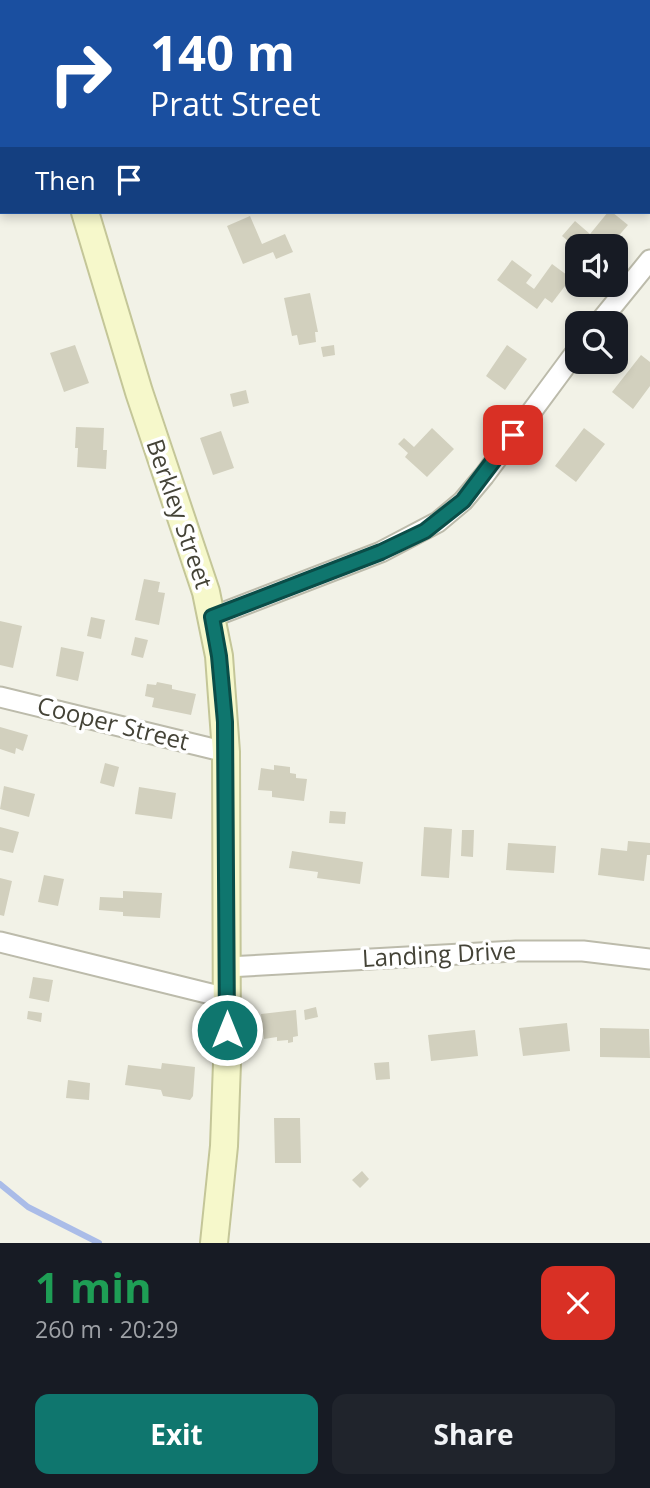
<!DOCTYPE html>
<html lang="en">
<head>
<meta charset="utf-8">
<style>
	:root { --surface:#171b24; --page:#20242c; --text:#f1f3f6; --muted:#9ea1a6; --accent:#0f766e }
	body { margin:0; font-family:"Open Sans",sans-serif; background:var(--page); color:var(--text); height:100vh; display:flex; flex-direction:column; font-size:26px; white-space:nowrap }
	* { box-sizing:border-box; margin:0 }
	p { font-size:23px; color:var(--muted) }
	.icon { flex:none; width:38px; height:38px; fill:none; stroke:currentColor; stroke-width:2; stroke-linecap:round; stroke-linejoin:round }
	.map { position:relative; height:1243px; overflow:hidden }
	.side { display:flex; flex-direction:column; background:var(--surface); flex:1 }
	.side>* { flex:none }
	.top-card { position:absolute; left:0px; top:0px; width:651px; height:214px; box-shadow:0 4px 10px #0003; background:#1a4fa0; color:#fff; overflow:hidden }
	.buttons { position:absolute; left:565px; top:234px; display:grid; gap:14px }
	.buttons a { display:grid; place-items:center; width:63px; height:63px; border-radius:14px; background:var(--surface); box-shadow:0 4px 10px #0003; font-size:35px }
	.pin { position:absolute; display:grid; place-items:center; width:60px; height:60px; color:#fff; margin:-30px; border-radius:14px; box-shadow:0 4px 10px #0006 }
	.me { position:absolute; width:77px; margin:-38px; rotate:0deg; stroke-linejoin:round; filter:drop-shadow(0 0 5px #0008) }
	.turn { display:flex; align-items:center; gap:24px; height:147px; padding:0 35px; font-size:32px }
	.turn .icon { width:91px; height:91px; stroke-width:2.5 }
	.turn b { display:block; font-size:49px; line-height:60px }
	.then { display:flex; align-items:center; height:66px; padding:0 35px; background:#0003; gap:14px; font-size:26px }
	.round { display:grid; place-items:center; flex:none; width:74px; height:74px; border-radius:14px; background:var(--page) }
	.overview { display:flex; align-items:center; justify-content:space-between; height:119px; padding:0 35px }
	h1 { font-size:42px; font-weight:700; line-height:52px; color:#1e9e55 }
	.cta { display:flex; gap:14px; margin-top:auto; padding:14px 35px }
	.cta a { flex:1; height:80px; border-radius:14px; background:var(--accent); color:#fff; font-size:28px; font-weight:700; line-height:80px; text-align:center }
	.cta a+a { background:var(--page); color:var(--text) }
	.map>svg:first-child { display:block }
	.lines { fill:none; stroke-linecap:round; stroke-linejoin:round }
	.stream { stroke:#aabce8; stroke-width:6 }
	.building { fill:#d2d0be }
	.minor-casing { stroke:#bcbbab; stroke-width:23 }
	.secondary-casing { stroke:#c4c698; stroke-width:30 }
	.minor { stroke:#fff; stroke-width:19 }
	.secondary { stroke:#f6f8cb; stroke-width:26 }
	.route-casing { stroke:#0a4d48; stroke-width:18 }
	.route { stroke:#0f766e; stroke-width:12 }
	.labels { text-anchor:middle; stroke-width:7; stroke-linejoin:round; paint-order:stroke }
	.street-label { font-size:24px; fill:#444337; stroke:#fff }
</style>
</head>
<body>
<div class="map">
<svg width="650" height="1243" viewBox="0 0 650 1243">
	<rect width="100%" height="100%" fill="#f2f2e7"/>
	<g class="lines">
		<!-- stream -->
		<path class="stream" d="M0 1184 28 1207 99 1243"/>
	</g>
	<!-- building -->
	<path class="building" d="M608 212H612L628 225 609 247H578V249L562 236 575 221 590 234Z
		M250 216 262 244 285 234 293 252 276 259 273 252 243 264 227 226Z
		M512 260 532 275 526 283 534 289 552 264 571 278 552 303 545 298 537 309 497 280Z
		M310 293 318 332H315L316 342 299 345 297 335 292 336 284 298Z
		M75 345 89 383 64 392 50 353Z
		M334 345 335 355 323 357 321 347Z
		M507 345 527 359 505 390 486 376Z
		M641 355 650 362V386L633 409 612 392Z
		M246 390 249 403 233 407 230 394Z
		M76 427 104 428 103 450H107L106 469 77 467 78 448H75Z
		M432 428 454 449 427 477 405 457 408 453 398 444 404 438 414 447Z
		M584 428 605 444 576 482 555 466Z
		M221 431 234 468 213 475 200 438Z
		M144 579 160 582 158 592 165 593 159 625 135 620Z
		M91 617 105 620 101 639 87 636Z
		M0 621 22 626 13 668 0 665Z
		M135 637 148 640 143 658 131 655Z
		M61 647 84 652 78 681 56 676Z
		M157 682 172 685V689L196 694 191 715 152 707 154 698 145 696 147 684 156 685Z
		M0 727 28 735 23 751 16 748 15 754 0 749Z
		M105 763 119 767 114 787 100 783Z
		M274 765 290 767V773L296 774V778L307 779 304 801 272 797V791L258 790 261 768 274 770Z
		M4 786 35 794 29 817 0 809Z
		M139 787 176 793 172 819 135 814Z
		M330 811 346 812 345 824 329 823Z
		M0 827 19 832 13 853 0 850Z
		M424 827 452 829 449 878 421 876Z
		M462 830H474L473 857 461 856Z
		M628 841 650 843V855H647L644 881 598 875 601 848 627 851Z
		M508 843 556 846 554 873 506 870Z
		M292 851 363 862 360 884 317 878 318 872 289 868Z
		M44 875 64 879 58 906 38 902Z
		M0 878 12 881 4 916 0 915Z
		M123 891 162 893 160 918 123 916V912L99 910 100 897 123 898Z
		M33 977 53 980 49 1002 29 998Z
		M316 1007 318 1017 305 1020 304 1010Z
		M296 1010 298 1036 293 1037V1042L288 1043V1040L277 1041V1037L264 1039 261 1014Z
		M28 1011 42 1013 41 1022 27 1019Z
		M567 1023 570 1051 523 1056 519 1028Z
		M600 1028 649 1029 650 1058 600 1057Z
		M475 1030 478 1056 431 1061 428 1035Z
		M389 1062 390 1079 376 1080 374 1063Z
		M162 1063 195 1067 193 1096 190 1100 163 1096 161 1090 125 1085 128 1065 161 1069Z
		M68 1080 90 1083 89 1100 66 1098Z
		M274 1118H300L301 1163H275Z
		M362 1171 369 1179 360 1188 352 1180Z"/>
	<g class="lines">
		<defs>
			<path id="minor" d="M598 324 650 260
				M212 617 381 552 438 522 463 501 484 476 578 349
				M0 697 226 752
				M0 942 227 998
				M227 967 516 951H583L650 959"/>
			<path id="secondary" d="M71 2V0
				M85 212 139 392 206 592 219 656 226 752 227 1063 224 1146 214 1243"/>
		</defs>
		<!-- minor casing -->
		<use href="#minor" class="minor-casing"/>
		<!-- secondary casing -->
		<use href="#secondary" class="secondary-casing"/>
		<!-- minor -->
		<use href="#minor" class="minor"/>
		<!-- secondary -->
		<use href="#secondary" class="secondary"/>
	</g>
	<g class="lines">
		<defs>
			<path id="route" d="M227 1030 225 722 219 656 212 617 381 552 425 531 463 501 513 435"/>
		</defs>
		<!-- route casing -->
		<use href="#route" class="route-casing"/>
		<!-- route -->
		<use href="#route" class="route"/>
	</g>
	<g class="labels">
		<!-- street labels -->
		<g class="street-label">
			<text transform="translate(179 514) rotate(71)" y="8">Berkley Street</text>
			<text transform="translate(113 724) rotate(14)" y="8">Cooper Street</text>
			<text transform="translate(439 955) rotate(-3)" y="8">Landing Drive</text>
		</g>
	</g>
</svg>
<div class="buttons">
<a><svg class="icon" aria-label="sound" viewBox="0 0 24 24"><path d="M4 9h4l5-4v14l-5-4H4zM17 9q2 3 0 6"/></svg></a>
<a><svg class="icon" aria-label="search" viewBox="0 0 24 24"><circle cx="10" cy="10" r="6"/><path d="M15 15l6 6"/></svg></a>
</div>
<div class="pin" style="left:513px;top:435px;background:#d93025"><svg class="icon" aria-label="arrive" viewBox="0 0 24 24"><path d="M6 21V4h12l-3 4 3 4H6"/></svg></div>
<svg class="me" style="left:227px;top:1030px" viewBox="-20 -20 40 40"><circle r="17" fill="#0f766e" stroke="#fff" stroke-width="3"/><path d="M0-11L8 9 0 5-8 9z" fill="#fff"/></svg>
<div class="top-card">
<div class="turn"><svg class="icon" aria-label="right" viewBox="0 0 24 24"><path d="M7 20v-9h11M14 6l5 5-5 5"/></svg><div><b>140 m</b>Pratt Street</div></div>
<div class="then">Then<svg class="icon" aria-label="arrive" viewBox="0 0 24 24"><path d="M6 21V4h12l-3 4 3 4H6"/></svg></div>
</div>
</div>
<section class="side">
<div class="overview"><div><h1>1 min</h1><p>260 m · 20:29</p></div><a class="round" style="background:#d93025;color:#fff"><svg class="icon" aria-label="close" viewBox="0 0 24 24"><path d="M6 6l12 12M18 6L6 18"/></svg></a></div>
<div class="cta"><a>Exit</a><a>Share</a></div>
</section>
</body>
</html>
